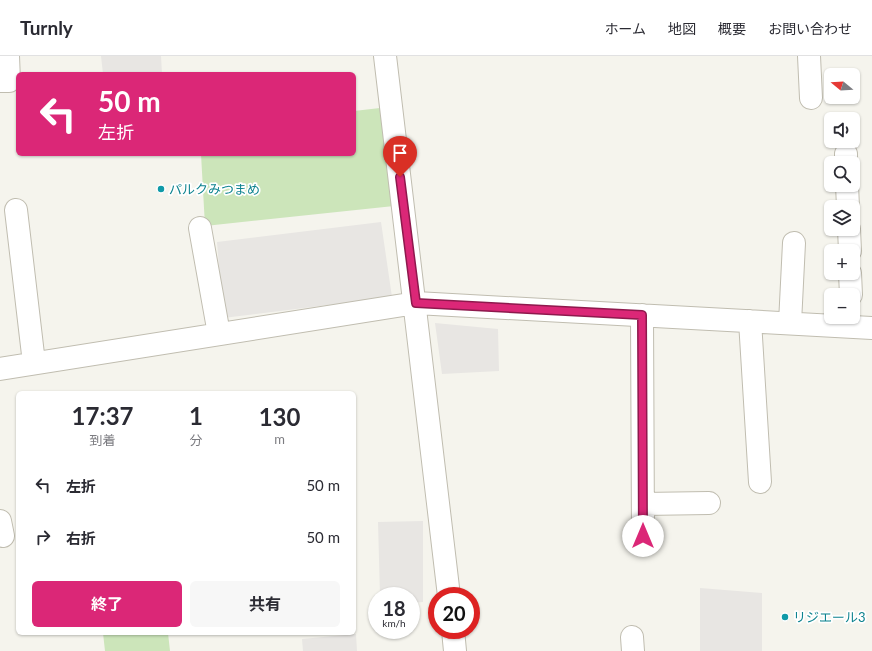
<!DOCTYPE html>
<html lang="ja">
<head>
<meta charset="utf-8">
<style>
	:root { --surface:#fff; --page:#f7f7f7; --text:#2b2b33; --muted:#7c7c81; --line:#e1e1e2; --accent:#db2777 }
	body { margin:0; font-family:Lato,"Noto Sans JP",sans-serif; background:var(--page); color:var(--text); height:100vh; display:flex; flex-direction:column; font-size:15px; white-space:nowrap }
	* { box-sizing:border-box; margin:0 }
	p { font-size:13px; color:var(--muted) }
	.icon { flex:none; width:22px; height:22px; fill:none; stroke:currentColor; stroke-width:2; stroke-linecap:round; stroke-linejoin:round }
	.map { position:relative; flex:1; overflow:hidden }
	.panel { position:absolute; left:16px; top:335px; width:340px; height:244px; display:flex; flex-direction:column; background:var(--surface); border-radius:6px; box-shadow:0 1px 3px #0004 }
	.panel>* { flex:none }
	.hud { position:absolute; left:16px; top:16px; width:340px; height:84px; border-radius:6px; box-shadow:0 1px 3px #0004; background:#db2777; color:#fff; overflow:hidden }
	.needle { width:26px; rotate:288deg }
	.controls { position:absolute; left:824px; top:12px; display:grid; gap:8px }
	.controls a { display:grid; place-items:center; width:36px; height:36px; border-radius:6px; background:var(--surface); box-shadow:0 1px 3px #0004; font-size:20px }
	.speed { position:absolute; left:368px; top:531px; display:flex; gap:8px; font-size:20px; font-weight:700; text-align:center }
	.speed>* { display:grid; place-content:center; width:52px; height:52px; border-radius:50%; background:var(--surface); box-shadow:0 1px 3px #0004; line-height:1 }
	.speed small { font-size:10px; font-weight:400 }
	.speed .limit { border:6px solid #d22; background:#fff; color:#111 }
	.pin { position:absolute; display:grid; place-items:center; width:34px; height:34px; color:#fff; margin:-41px -17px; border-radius:50% 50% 50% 0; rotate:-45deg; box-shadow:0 0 4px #0007 }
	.pin .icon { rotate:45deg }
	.me { position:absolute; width:44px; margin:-22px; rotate:0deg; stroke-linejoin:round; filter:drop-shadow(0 0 3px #0008) }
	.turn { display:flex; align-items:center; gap:14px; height:84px; padding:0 16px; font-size:18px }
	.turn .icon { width:52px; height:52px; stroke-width:2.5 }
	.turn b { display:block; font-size:28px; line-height:34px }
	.eta { display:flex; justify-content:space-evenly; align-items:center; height:68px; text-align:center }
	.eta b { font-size:24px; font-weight:700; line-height:28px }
	.cta { display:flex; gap:8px; margin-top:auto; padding:8px 16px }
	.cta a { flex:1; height:46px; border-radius:6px; background:var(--accent); color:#fff; font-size:16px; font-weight:700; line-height:46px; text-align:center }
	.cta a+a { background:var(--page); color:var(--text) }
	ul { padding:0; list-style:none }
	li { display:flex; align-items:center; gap:12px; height:52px; padding:0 16px }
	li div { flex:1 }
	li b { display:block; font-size:15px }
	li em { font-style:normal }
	header { display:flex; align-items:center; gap:24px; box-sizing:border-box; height:56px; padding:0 20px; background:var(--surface); border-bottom:1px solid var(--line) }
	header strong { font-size:19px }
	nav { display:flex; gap:22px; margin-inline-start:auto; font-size:14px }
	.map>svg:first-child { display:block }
	.green { fill:#cce5ba }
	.parking { fill:#e8e6e3 }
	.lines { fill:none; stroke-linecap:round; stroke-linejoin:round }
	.minor-casing { stroke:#c0bdb0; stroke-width:24 }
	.minor { stroke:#fff; stroke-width:22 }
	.route-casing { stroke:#8e194d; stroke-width:10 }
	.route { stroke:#db2777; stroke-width:7 }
	.culture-dot { fill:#0f9aa8; stroke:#fff; stroke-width:1.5 }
	.labels { text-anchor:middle; stroke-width:3.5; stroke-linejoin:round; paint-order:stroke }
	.culture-label { font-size:13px; fill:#0d838f; stroke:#fff; text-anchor:start }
</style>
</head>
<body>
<header>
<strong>Turnly</strong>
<nav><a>ホーム</a><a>地図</a><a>概要</a><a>お問い合わせ</a></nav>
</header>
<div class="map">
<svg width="872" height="595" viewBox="0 0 872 595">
	<rect width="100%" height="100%" fill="#f5f4ed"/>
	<!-- green -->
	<path class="green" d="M380 52 394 150 205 170 201 98H354V55Z
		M103 577H168L170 595H105Z"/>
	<!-- parking -->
	<path class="parking" d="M101 0H161L162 18H103Z
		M381 166 392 241 223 262 217 186Z
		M435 267 498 273 499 315 442 318Z
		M423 465V546L411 547V540H380L378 466Z
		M700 532 762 537V595H700Z
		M356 578 357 595H303L302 583Z"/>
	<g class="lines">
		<defs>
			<path id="minor" d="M385 0 449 540
				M809 0 811 42
				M0 25H9L8 0
				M846 98V107
				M847 129 848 151
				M16 154 34 307
				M200 172 219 278
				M849 173 850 195
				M850 217 851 239
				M642 259 643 480
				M750 265 760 426
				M790 267 794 187
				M0 313 416 247 872 272
				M643 448 709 447
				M0 465 3 480
				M453 574 455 595
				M632 581 633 595"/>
		</defs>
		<!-- minor casing -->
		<use href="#minor" class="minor-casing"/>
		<!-- minor -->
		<use href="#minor" class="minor"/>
	</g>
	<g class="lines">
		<defs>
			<path id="route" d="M400 121 416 247 642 259 643 480"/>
		</defs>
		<!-- route casing -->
		<use href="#route" class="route-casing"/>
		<!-- route -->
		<use href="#route" class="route"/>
	</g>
	<!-- markers -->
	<g class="culture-dot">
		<circle cx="161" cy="133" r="4"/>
		<circle cx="785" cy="561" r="4"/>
	</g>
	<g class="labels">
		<!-- culture labels -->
		<g class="culture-label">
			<text x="169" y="138">パルクみつまめ</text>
			<text x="793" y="566">リジエール3</text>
		</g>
	</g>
</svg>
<div class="controls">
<a><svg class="needle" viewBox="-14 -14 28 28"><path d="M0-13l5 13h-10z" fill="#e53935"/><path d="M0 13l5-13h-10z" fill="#7c7c81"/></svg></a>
<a><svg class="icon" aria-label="sound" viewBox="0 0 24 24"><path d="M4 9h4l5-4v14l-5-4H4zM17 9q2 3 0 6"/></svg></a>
<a><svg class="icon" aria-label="search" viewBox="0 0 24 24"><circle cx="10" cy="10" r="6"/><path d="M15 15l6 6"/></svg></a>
<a><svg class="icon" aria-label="layers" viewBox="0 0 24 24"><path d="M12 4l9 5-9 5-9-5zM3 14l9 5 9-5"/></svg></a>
<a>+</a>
<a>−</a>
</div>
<div class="speed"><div>18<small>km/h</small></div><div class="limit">20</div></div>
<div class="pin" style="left:400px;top:121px;background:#d93025"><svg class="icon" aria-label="arrive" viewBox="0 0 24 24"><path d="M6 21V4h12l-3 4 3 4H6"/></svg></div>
<svg class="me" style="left:643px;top:480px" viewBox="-20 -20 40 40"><circle r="19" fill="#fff"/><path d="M0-13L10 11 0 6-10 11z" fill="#db2777"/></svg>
<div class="hud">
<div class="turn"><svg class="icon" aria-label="left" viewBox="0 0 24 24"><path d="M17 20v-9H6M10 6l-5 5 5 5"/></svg><div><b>50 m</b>左折</div></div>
</div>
<section class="panel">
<div class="eta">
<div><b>17:37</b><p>到着</p></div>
<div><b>1</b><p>分</p></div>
<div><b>130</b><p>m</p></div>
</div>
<ul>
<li><svg class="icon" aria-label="left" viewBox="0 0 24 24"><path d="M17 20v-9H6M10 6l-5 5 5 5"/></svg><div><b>左折</b></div><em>50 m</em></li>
<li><svg class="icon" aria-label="right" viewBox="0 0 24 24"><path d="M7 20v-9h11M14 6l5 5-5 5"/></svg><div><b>右折</b></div><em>50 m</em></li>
</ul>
<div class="cta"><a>終了</a><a>共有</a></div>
</section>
</div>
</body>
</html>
